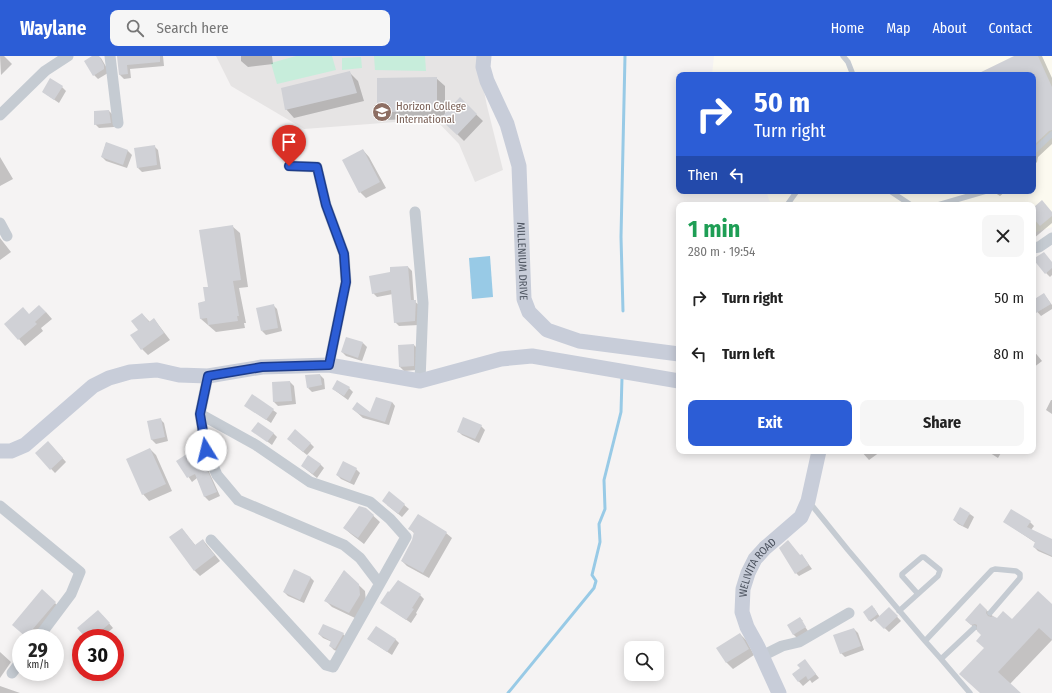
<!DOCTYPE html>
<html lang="en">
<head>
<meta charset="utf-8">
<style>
	:root { --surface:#fff; --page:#f6f6f6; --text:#222; --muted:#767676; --accent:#2c5dd6 }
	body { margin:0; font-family:"Fira Sans Condensed",sans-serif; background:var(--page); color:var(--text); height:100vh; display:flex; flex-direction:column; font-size:15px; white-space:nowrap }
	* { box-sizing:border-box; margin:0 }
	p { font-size:13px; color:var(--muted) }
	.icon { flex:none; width:22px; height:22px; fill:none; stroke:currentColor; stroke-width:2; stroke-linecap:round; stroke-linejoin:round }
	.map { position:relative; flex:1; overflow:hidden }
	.drawer { position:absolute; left:676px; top:146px; width:360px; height:252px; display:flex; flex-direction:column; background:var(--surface); border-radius:8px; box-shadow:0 2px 10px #0003 }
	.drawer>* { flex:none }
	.banner { position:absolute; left:676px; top:16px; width:360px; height:122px; border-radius:8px; box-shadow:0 2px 10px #0003; background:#2c5dd6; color:#fff; overflow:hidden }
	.tools { position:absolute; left:624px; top:585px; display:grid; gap:8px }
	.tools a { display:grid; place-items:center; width:40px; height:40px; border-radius:8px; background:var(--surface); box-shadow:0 2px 10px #0003; font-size:20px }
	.speed { position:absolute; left:12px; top:573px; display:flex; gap:8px; font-size:20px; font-weight:700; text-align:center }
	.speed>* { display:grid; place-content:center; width:52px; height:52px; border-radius:50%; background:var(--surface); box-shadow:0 2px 10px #0003; line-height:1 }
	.speed small { font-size:10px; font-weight:400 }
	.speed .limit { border:6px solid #d22; background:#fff; color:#111 }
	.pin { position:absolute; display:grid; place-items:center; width:34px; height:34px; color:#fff; margin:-41px -17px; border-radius:50% 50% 50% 0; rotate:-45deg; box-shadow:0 0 4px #0007 }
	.pin .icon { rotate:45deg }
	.me { position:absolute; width:44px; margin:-22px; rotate:351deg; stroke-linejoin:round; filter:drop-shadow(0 0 3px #0008) }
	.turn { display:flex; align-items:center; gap:14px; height:84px; padding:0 12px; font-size:18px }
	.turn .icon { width:52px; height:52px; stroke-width:2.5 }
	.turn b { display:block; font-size:28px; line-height:34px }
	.then { display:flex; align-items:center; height:38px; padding:0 12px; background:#0003; gap:8px; font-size:15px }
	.round { display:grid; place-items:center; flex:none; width:42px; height:42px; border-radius:8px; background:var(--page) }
	.overview { display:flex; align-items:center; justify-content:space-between; height:68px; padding:0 12px }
	h1 { font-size:24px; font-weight:700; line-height:30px; color:#1e9e55 }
	.action { display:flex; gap:8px; margin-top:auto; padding:8px 12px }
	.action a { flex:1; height:46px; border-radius:8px; background:var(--accent); color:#fff; font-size:16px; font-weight:700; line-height:46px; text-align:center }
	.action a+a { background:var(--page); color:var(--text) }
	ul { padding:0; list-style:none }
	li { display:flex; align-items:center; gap:12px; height:56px; padding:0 12px }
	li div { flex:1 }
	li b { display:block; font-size:15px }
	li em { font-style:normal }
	header { display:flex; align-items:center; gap:24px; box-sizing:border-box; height:56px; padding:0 20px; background:var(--accent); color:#fff }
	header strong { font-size:19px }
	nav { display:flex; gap:22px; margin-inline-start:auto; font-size:14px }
	.search { width:280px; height:36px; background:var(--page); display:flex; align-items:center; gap:10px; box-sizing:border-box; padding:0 14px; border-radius:8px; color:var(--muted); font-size:15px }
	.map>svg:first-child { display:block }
	.commercial { fill:#fcfaf0 }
	.education { fill:#e6e4e4 }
	.green { fill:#c7eddb }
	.water { fill:#98cae6 }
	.shadow { fill:#0003 }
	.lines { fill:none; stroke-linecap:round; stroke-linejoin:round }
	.stream { stroke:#98cae6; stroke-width:3 }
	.building { fill:#d0d1d6 }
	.lane { stroke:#c5cbd2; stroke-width:5.5 }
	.street { stroke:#c5cbd2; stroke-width:11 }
	.secondary { stroke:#c8cdd9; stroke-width:15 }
	.route-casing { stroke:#1d3c8b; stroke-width:10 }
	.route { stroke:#2c5dd6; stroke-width:7 }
	.labels { text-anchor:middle; stroke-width:3; stroke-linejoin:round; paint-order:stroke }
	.education-label { font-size:11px; fill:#785e54; stroke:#fff; text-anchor:start }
	.street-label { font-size:11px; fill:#4c535f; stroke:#fff }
</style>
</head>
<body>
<header>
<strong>Waylane</strong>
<div class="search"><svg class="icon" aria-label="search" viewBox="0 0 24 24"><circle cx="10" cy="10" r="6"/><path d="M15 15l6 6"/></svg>Search here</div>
<nav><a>Home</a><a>Map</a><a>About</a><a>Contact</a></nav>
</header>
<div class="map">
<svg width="1052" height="637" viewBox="0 0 1052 637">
	<rect width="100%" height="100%" fill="#f5f3f3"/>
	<!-- commercial -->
	<path class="commercial" d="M714 0H1052V171L1033 177V149H771L766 135H1033V19H712Z"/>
	<!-- education -->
	<path class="education" d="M216 0H477L487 50 503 114 475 126 459 88 435 63 304 73 231 30Z"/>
	<!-- green -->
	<path class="green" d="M296 0H332L336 14 277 28 271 7Z
		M374 0H425L426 15 375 14Z
		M361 1 362 12 342 14V2Z"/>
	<!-- water -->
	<path class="water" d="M490 200 493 241 472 243 469 202Z"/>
	<!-- shadow -->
	<path class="shadow" d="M0 0H4L12 8 1 19Z
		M94 0H98L101 2 108 14V17L98 23 94 19Z
		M118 0H163L164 10 130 13 131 22 124 23 120 19Z
		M241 0H272L273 8 248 11 241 5Z
		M1016 0H1042L1052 22V88L1038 101 1037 106 1033 110V19H977Z
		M349 16 358 25 364 45 294 62 286 53Z
		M436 22 445 30V59L460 43 483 65 464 85 442 63 443 61 387 64 378 56Z
		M62 31 66 35 59 47 43 36Z
		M109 55 113 59 114 71 99 72 95 68Z
		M106 87 128 95 132 99 127 112 106 105 102 101Z
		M154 90 158 94 161 113 142 116 138 112Z
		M363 94 369 101 386 132 366 142 360 136Z
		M0 101 13 123 0 130Z
		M992 135H1006L1000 140Z
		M1033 153 1052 157V167L1033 183Z
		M232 170 240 177 248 231 239 232 246 267H244L245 272 216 276 201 263 199 247 206 246 209 232Z
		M0 182 11 196 0 204Z
		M1052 206V219L1050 221 1046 217Z
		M408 211 412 215 414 245 419 249V269L399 270 395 266 393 238 377 241 373 237 391 217Z
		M1044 238 1052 249V253L1041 260 1033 251V245Z
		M273 249 277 253 282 275 266 279 262 275Z
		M46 256 52 263 41 272 43 275 25 290 6 268 29 259Z
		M142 258 150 266 154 263 170 284 148 299 142 293 139 274Z
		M363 287 367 291 362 305 346 300 342 296Z
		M414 289 418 293 417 314 404 315 400 311 399 290Z
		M1033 294 1042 305 1033 312Z
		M320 319 324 323 325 333 312 336 308 332Z
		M290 326 294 330 296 348 278 350 274 346 273 327Z
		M349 332 353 336 348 344 333 333Z
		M1051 344H1052V358L1046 354Z
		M392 346 395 350 389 369 363 362 353 353 371 358Z
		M246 350 273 354 277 357 271 367Z
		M160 363 164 367 168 385 156 388 152 384 148 366Z
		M481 370 485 374 479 387 462 379 458 375Z
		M253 375 273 377 277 381 272 389Z
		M48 386 66 406 55 417 36 397Z
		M292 387H310L314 391 307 399Z
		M150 393 156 399 172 435 149 445 143 438Z
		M196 394 205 407 220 440 209 445 205 441 197 422 192 426 178 405Z
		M861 395H880V396L869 404Z
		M987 395H1002L998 402Z
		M320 408 324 412 317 422 302 410Z
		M356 413 360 417 354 429 341 423 337 419Z
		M390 437 409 453 402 461 387 449Z
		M366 453 380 466 364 488 351 478 344 472Z
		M970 458 974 461 968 473 958 468 954 464Z
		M418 459 446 477 452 482 429 522 407 510 402 505 413 484 415 478 410 473Z
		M1030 466 1034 470 1031 474 1052 484V501L1038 495 1034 491 1036 487 1009 469Z
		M182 473 196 490 203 484 220 505 200 520 195 515 171 481Z
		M802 499 812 513 799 520 796 517 800 500Z
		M344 515 365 535 366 546 355 562 332 551 325 544Z
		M310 521 314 525 304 547 288 540 284 536Z
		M420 539 424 543 416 557 417 558 411 567 386 550Z
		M55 547 59 551 32 582H29L17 572Z
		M980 548 997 564H1012L1052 549V584L1010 628 1020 637H980L985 592 982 579 966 564Z
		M874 552 880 561 889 552 901 565 889 576 875 563 871 566 869 564Z
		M102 559 113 572 101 582H87Z
		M800 562 803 565H801L808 575 797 582 793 578Z
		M854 573 858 577 864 594 845 601 841 597Z
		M319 578H343L347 582 339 596 334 594 330 590 332 586 323 582Z
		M740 578 746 584 754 599 733 613 727 607 718 592Z
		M368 583H395L399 587 392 599Z
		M0 596 11 606 0 622Z
		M805 605 819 622 812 627 810 624 803 630 793 619 801 613Z
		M0 630 20 637H0Z"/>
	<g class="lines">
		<!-- stream -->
		<path class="stream" d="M623 255 621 181 625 0
			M508 637 594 532 596 525 592 519 600 486 599 468 605 453 604 424 621 356 622 322"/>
	</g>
	<!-- building -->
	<path class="building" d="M92 0H99L104 9V13L93 20 84 5Z
		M117 0H160V6L127 9 128 18 119 19Z
		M1014 0H1038L1052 31V74L1049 75 1033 90V19H975Z
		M350 15 357 37 285 54 281 32Z
		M437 21V53L377 57V22Z
		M50 22 63 30 54 44 42 36Z
		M460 41 477 58 457 79 440 63Z
		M109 54 111 67 94 69V55Z
		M106 86 128 94 123 109 101 101Z
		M155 89 157 109 137 112 134 92Z
		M363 93 380 126 359 137 342 104Z
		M1042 144 1052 156V160L1040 170 1033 162V152Z
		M233 169 241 224 233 225 239 260H237L238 265 208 269 207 262 200 263 198 247 205 245 203 231H208L199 174Z
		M1044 196 1052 206V212L1045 218 1033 203Z
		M408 210 411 244H416L415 265 394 267 391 234 372 238 369 220 390 216V211Z
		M1044 237 1051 248 1036 257 1033 253V244Z
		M274 248 278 272 261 275 256 252Z
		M39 249 46 256 35 266 37 268 18 284 4 268 23 251 29 258Z
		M142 257 149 266 154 262 164 277 141 294 130 279 138 274 131 265Z
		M346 281 363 286 358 302 341 296Z
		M414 288V310L399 311 398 289Z
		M320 318 322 329 307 332 305 319Z
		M337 324 350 331 344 340 332 333Z
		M290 325 292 345 273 346 272 326Z
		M252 338 274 353 266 364 244 350Z
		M376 341 392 346 385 366 359 358 352 353 357 346 370 356Z
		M463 361 482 369 475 383 457 376Z
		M161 362 165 381 151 384 147 365Z
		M258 366 274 377 267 386 251 375Z
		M295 373 311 387 303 396 287 383Z
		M48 385 63 402 50 414 35 397Z
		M150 392 166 428 142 439 126 403Z
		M196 392 202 402 217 436 204 441 195 418 187 422 176 405Z
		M308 399 321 408 313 418 301 410Z
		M343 405 357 412 350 426 336 419Z
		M389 435 405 448 398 458 382 445Z
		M359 450 366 452 374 459 358 482 343 472Z
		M960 451 970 457 963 470 953 464Z
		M1011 453 1031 465 1027 471 1052 483V500L1033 491 1035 486 1003 466Z
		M418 458 447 476 423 517 401 505 412 484 414 476 408 473Z
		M182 472 195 489 203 483 206 489 215 499 194 515 169 481Z
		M788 484 800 499 802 498 809 509 795 518 779 492Z
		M294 513 311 521 300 544 283 536Z
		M344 514 359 528 360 539 349 557 324 545Z
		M398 524 421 538 412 552 414 553 406 564 380 547 388 535 389 536Z
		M42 533 56 546 26 581 12 569Z
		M1038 535 1052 548V584L1039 572 998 616 1021 637H980L959 618 984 592 976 585 981 579 977 575V569L975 568 971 569 965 564 980 547 987 554 986 557 988 560 991 561 993 560 997 562 1003 555 1012 563Z
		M872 549 878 558 869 565 863 556Z
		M889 551 898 560 884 573 875 564Z
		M98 554 110 567 93 582H86L77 572Z
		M800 561 806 571 793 579 787 569Z
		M323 568 344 577 335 593 329 590 331 585 318 578Z
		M376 570 396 583 387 596 367 583Z
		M854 572 861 590 840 598 833 579Z
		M740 577 749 593 726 607 716 592Z
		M805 603 816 618 808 624 806 620 798 626 792 618 800 612 797 609Z"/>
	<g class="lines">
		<!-- lane -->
		<path class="lane" d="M843 0 848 6 853 19
			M1033 96 1052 78
			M890 135 911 149
			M787 149 797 135
			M938 149 986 135
			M810 447 848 494 925 585
			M899 555 938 520 940 514 924 501H922L902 518V520L918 538
			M974 572 941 603 925 585 992 514 995 513 1016 515 1020 518V522L990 557
			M941 603 970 637"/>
		<!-- street -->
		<path class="street" d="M110 0 118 67
			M0 59 45 15 68 0
			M289 110 317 111 326 149 344 198 346 226 329 309
			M415 156 423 247 420 325
			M0 167 7 180
			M1033 192 1039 191 1052 182
			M208 320 200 358 256 389 310 426 370 446 390 463 406 481 333 611 326 609 211 484
			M200 358 206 394 217 419 238 444 344 489 360 502 379 527
			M0 450 80 516 71 538 38 582
			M762 600 782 590 799 586 849 557
			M12 617 21 605"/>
		<!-- secondary -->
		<g class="secondary">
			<path id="s1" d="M484 0 483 11 487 25 507 68 519 110 524 243 529 256 547 274 579 285 679 298"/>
			<path d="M0 395H11L25 389 93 330 109 322 130 316 157 314 179 319 208 320 262 311 329 309 420 325 501 303 532 300 679 325"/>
			<path id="s2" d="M779 637 758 591 747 571 742 556 743 533 748 517 755 503 765 492 801 461 808 445 819 395"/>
		</g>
	</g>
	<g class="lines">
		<defs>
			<path id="route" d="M206 394 200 358 208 320 262 311 329 309 346 226 344 198 326 149 317 111 289 110"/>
		</defs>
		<!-- route casing -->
		<use href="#route" class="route-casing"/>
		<!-- route -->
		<use href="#route" class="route"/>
	</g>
	<!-- icons -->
	<defs>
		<symbol id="school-disc" viewBox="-11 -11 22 22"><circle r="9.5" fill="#8d6e63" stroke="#fff"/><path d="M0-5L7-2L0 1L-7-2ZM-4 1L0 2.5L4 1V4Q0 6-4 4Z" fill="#fff"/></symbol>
	</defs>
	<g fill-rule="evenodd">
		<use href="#school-disc" x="371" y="45" width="22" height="22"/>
	</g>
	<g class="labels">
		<!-- education labels -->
		<g class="education-label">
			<text x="396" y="54">Horizon College<tspan x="396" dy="13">International</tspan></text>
		</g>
		<!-- street labels -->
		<g class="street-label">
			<text dy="4" stroke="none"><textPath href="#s1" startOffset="212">MILLENIUM DRIVE</textPath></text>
			<text dy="4" stroke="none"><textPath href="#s2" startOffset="138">WELIVITA ROAD</textPath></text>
		</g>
	</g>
</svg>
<div class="tools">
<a><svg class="icon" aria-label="search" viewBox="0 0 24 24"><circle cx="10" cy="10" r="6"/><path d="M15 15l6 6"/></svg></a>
</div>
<div class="speed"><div>29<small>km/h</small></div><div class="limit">30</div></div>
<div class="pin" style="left:289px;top:110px;background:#d93025"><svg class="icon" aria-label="arrive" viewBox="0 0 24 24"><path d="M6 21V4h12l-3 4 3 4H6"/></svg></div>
<svg class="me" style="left:206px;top:394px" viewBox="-20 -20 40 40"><circle r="19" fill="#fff"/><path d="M0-13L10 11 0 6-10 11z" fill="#2c5dd6"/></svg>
<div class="banner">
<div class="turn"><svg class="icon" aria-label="right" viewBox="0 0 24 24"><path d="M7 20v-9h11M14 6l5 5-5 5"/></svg><div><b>50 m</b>Turn right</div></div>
<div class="then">Then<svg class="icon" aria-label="left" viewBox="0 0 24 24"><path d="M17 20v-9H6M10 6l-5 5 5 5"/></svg></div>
</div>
<section class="drawer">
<div class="overview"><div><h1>1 min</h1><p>280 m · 19:54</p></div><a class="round"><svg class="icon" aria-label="close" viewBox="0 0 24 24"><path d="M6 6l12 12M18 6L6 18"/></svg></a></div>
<ul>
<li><svg class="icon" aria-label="right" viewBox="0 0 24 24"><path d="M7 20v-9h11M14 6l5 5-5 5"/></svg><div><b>Turn right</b></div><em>50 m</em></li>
<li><svg class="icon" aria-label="left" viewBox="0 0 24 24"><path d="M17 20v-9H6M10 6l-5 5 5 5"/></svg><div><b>Turn left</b></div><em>80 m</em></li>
</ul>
<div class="action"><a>Exit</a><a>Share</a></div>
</section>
</div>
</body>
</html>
